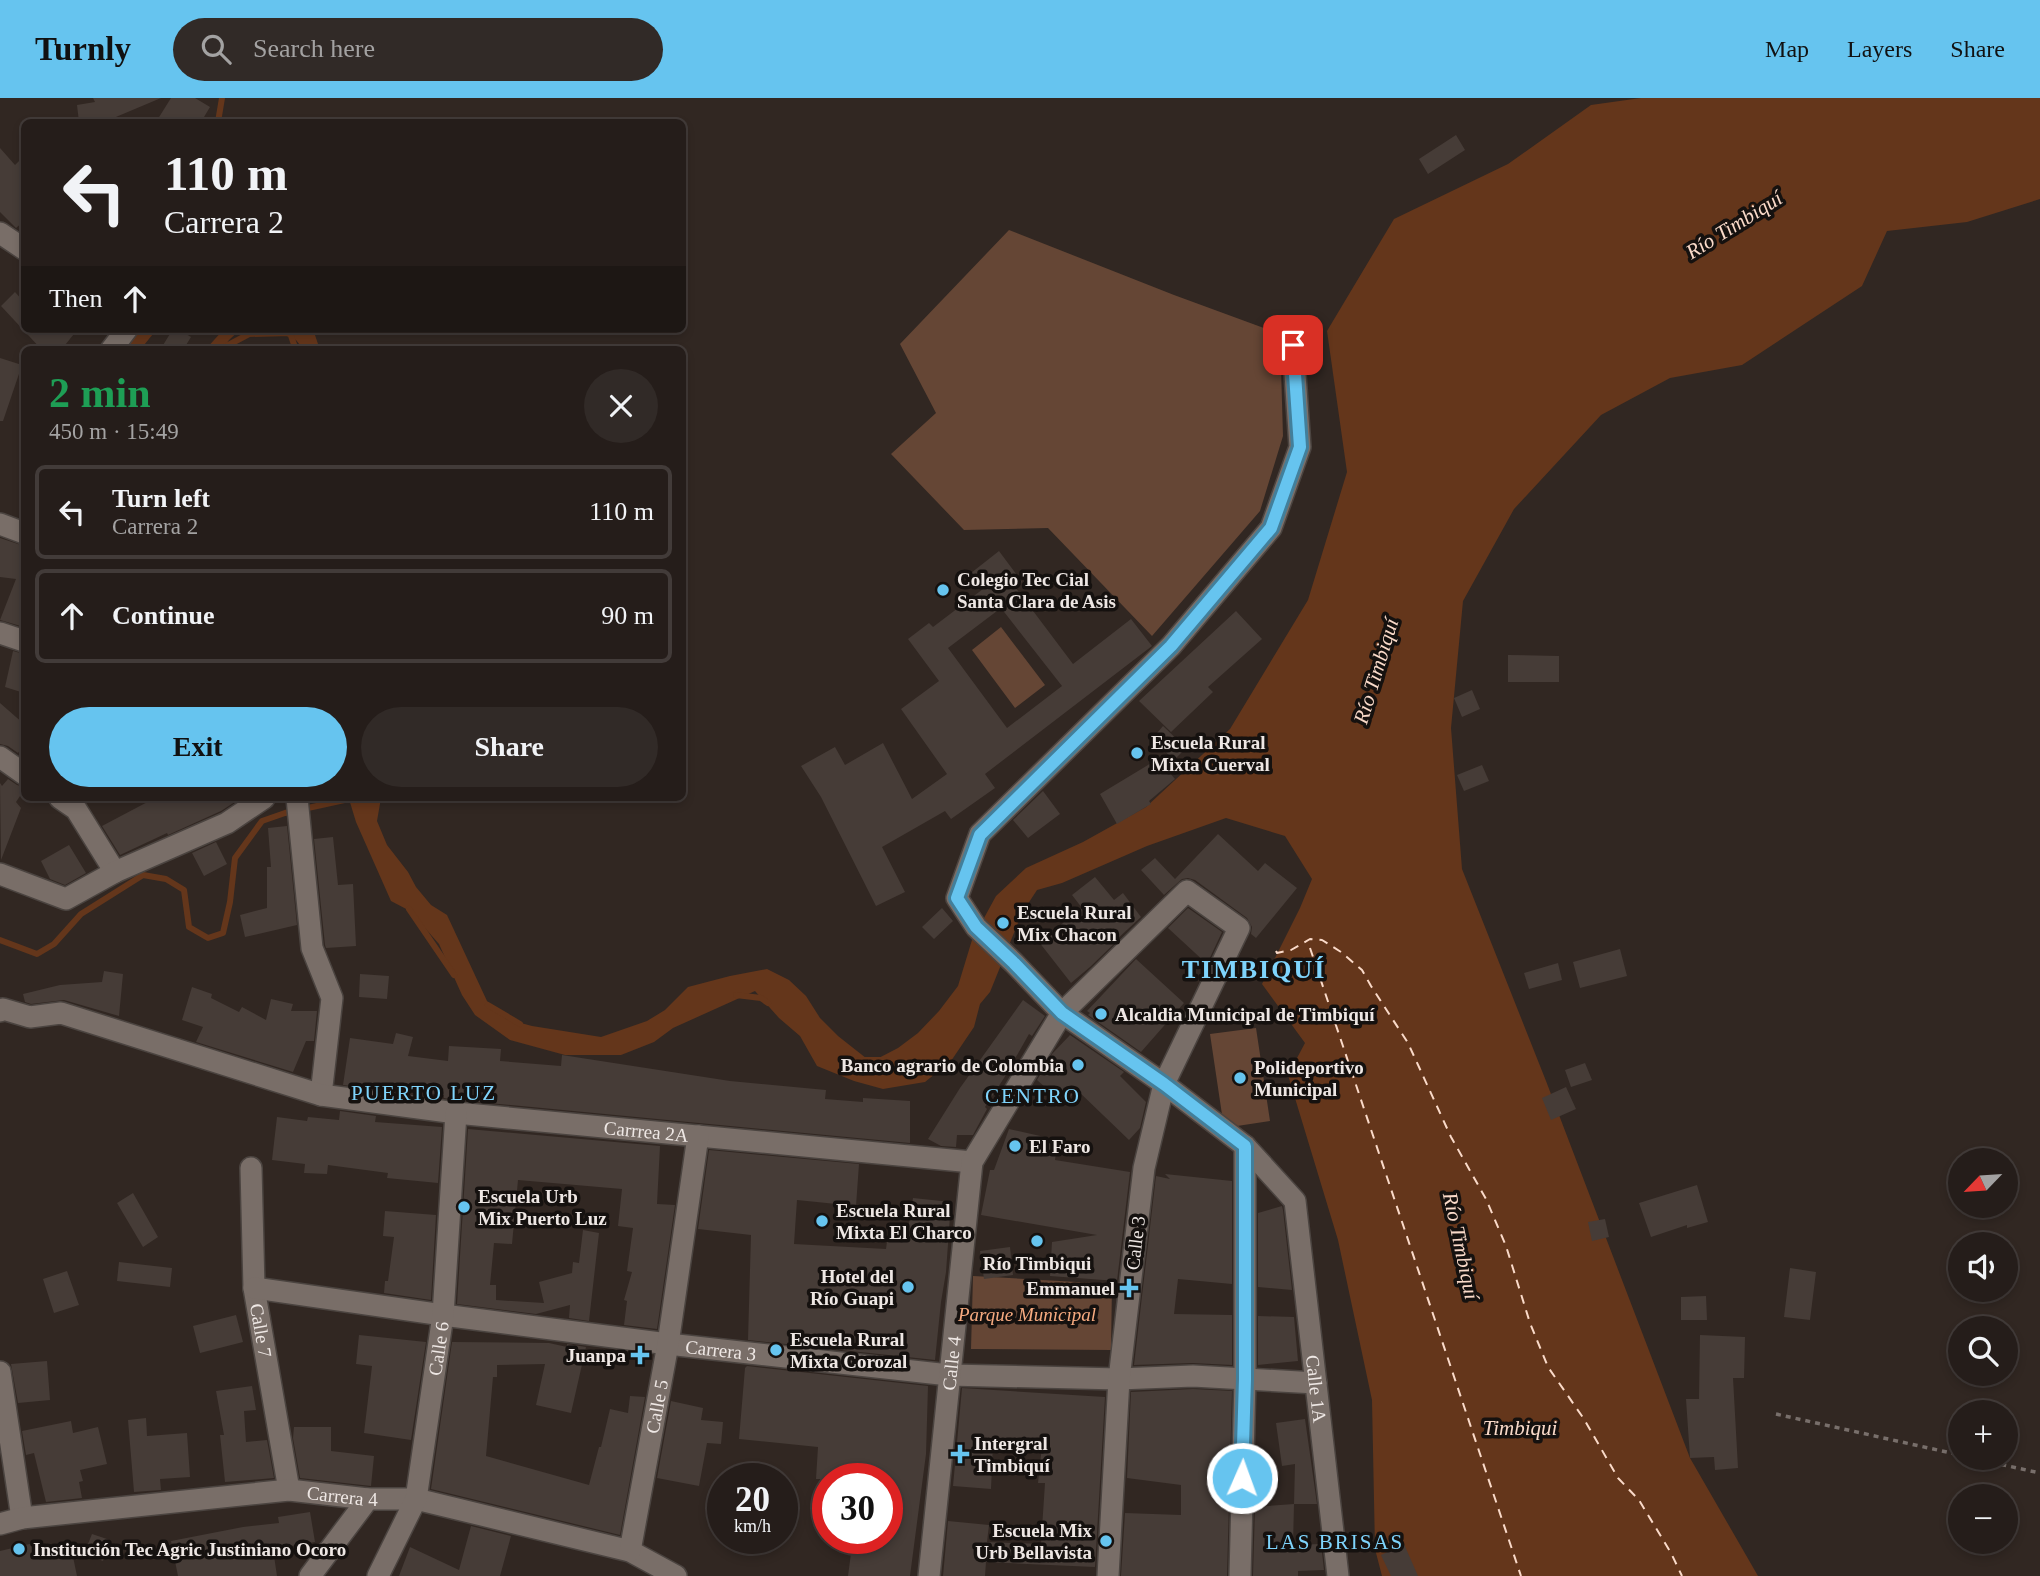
<!DOCTYPE html>
<html lang="en">
<head>
<meta charset="utf-8">
<style>
	:root { --surface:#251d1a; --page:#312a27; --text:#f1f3f6; --muted:#a3a2a2; --line:#423b39; --accent:#66c4ef }
	body { margin:0; font-family:Georgia,serif; background:var(--page); color:var(--text); height:100vh; display:flex; flex-direction:column; font-size:26px; white-space:nowrap }
	* { box-sizing:border-box; margin:0 }
	p { font-size:23px; color:var(--muted) }
	.icon { flex:none; width:38px; height:38px; fill:none; stroke:currentColor; stroke-width:2; stroke-linecap:round; stroke-linejoin:round }
	.map { position:relative; flex:1; overflow:hidden }
	.panel { position:absolute; left:21px; top:248px; width:665px; height:455px; display:flex; flex-direction:column; background:var(--surface); border-radius:10px; box-shadow:0 4px 10px #0003,0 0 0 2px var(--line) }
	.panel>* { flex:none }
	.hud { position:absolute; left:21px; top:21px; width:665px; height:214px; border-radius:10px; box-shadow:0 4px 10px #0003,0 0 0 2px var(--line); background:#251d1a; color:var(--text); overflow:hidden }
	.needle { width:46px; rotate:245deg }
	.tools { position:absolute; left:1948px; top:1050px; display:grid; gap:14px }
	.tools a { display:grid; place-items:center; width:70px; height:70px; border-radius:50%; background:var(--surface); box-shadow:0 4px 10px #0003,0 0 0 2px var(--line); font-size:35px }
	.speed { position:absolute; left:707px; top:1365px; display:flex; gap:14px; font-size:35px; font-weight:700; text-align:center }
	.speed>* { display:grid; place-content:center; width:91px; height:91px; border-radius:50%; background:var(--surface); box-shadow:0 4px 10px #0003,0 0 0 2px var(--line); line-height:1 }
	.speed small { font-size:18px; font-weight:400 }
	.speed .limit { border:10px solid #d22; background:#fff; color:#111 }
	.pin { position:absolute; display:grid; place-items:center; width:60px; height:60px; color:#fff; margin:-30px; border-radius:14px; box-shadow:0 4px 10px #0006 }
	.me { position:absolute; width:77px; margin:-38px; rotate:2deg; stroke-linejoin:round; filter:drop-shadow(0 0 5px #0008) }
	.turn { display:flex; align-items:center; gap:24px; height:147px; padding:0 28px; font-size:32px }
	.turn .icon { width:91px; height:91px; stroke-width:2.5 }
	.turn b { display:block; font-size:49px; line-height:60px }
	.then { display:flex; align-items:center; height:66px; padding:0 28px; background:#0003; gap:14px; font-size:26px }
	.round { display:grid; place-items:center; flex:none; width:74px; height:74px; border-radius:37px; background:var(--page) }
	.headline { display:flex; align-items:center; justify-content:space-between; height:119px; padding:0 28px }
	h1 { font-size:42px; font-weight:600; line-height:52px; color:#1e9e55 }
	.cta { display:flex; gap:14px; margin-top:auto; padding:14px 28px }
	.cta a { flex:1; height:80px; border-radius:42px; background:var(--accent); color:#111; font-size:28px; font-weight:600; line-height:80px; text-align:center }
	.cta a+a { background:var(--page); color:var(--text) }
	ul { padding:0; list-style:none }
	li { display:flex; align-items:center; gap:21px; height:94px; margin:0 14px 10px; padding:0 14px; border:4px solid var(--line); border-radius:10px }
	li div { flex:1 }
	li b { display:block; font-size:26px }
	li em { font-style:normal }
	header { display:flex; align-items:center; gap:42px; box-sizing:border-box; height:98px; padding:0 35px; background:var(--accent); color:#111 }
	header strong { font-size:33px }
	nav { display:flex; gap:38px; margin-inline-start:auto; font-size:24px }
	.search { width:490px; height:63px; background:var(--page); display:flex; align-items:center; gap:18px; box-sizing:border-box; padding:0 24px; border-radius:38px; color:var(--muted); font-size:26px }
	.map>svg:first-child { display:block }
	.green { fill:#654635 }
	.water { fill:#64361b }
	.lines { fill:none; stroke-linecap:round; stroke-linejoin:round }
	.stream { stroke:#64361b; stroke-width:6 }
	.ferry { stroke:#fadac9; stroke-width:2; stroke-dasharray:9 7; stroke-linecap:butt }
	.building { fill:#463c37; fill-rule:evenodd }
	.minor-casing { stroke:#4b4440; stroke-width:24 }
	.path { stroke:#786f6b; stroke-width:3.5; stroke-dasharray:5 5; stroke-linecap:butt }
	.minor { stroke:#796e68; stroke-width:21 }
	.route-casing { stroke:#427f9b; stroke-width:18 }
	.route { stroke:#66c4ef; stroke-width:12 }
	.poi-dot { fill:#66c4ef; stroke:#15110f; stroke-width:2.5 }
	.labels { text-anchor:middle; stroke-width:7; stroke-linejoin:round; paint-order:stroke }
	.poi-label { font-size:19px; font-weight:bold; fill:#eee7e4; stroke:#15110f; text-anchor:start }
	.street-label { font-size:19px; fill:#eee7e4; stroke:#15110f }
	.park-label { font-size:19px; font-style:italic; fill:#f7ab80; stroke:#15110f }
	.water-label { font-size:21px; font-style:italic; fill:#fadac9; stroke:#15110f }
	.neighbourhood-label { font-size:21px; letter-spacing:2px; fill:#7fd4fc; stroke:#15110f }
	.district-label { font-size:26px; font-weight:bold; letter-spacing:2px; fill:#7fd4fc; stroke:#15110f }
</style>
</head>
<body>
<header>
<strong>Turnly</strong>
<div class="search"><svg class="icon" aria-label="search" viewBox="0 0 24 24"><circle cx="10" cy="10" r="6"/><path d="M15 15l6 6"/></svg>Search here</div>
<nav><a>Map</a><a>Layers</a><a>Share</a></nav>
</header>
<div class="map">
<svg width="2040" height="1478" viewBox="0 0 2040 1478">
	<rect width="100%" height="100%" fill="#312722"/>
	<!-- green -->
	<path class="green" d="M1009 132 1174 197 1280 236 1283 338 1260 413 1152 538 1048 430 964 432 891 356 936 315 900 246Z
		M1001 529 1045 587 1015 610 972 552Z
		M1256 930 1270 1023 1224 1030 1210 936Z
		M973 1178 1112 1186 1111 1252 971 1251Z"/>
	<!-- water -->
	<path class="water" d="M1641 0H2040V101L1967 124 1887 133 1862 188 1742 267 1670 280 1601 317 1514 411 1463 503 1451 630 1462 771 1546 983 1690 1360 1758 1478H1382L1375 1451 1372 1302 1338 1142 1288 977 1305 945 1262 886 1300 810 1312 781 1285 738 1226 720 1147 748 1062 785 1037 792 1022 815 990 894 980 906 974 929 951 963 925 984 883 991 854 983 817 968 800 938 779 920 755 893 673 930 654 944 621 957H565L510 942 475 917 462 897 439 846 410 813 391 803 356 724 349 701 350 700H381L377 723 387 747 408 774 416 789 431 807 447 817 487 903 506 921 532 928 601 939 647 923 665 912 688 889 730 878 767 871 789 882 806 898 820 920 838 938 871 964 898 950 918 935 939 913 958 888 972 842 996 798 1026 770 1083 744 1146 709 1230 631 1308 502 1347 374 1327 233 1394 121 1508 66 1591 7Z
		M136 231H157L140 252H121Z
		M224 231H241L229 242 222 252H205Z
		M270 231H313L320 252H304L296 242Z"/>
	<g class="lines">
		<!-- stream -->
		<path class="stream" d="M218 24 222 0
			M219 252 249 236 290 235 296 252
			M409 811 454 877
			M0 842 37 856 54 846 81 816 143 777 166 781 184 792 189 829 208 840 223 835 230 804 235 760 262 723 285 715 349 701 356 703
			M736 897 761 900 768 905
			M488 907 520 926
			M860 962H884"/>
		<!-- ferry -->
		<path class="ferry" d="M1310 850 1521 1478
			M1276 853 1277 855 1291 852 1310 841 1322 842 1341 854 1362 872 1371 888 1408 945 1451 1039 1486 1101 1506 1148 1530 1225 1548 1269 1584 1321 1618 1380 1639 1402 1671 1455 1682 1478"/>
	</g>
	<!-- building -->
	<path class="building" d="M93 0H161L104 24H79L77 7 95 4Z
		M171 0H195L210 9 201 24H156Z
		M1456 37 1465 52 1428 76 1419 61Z
		M0 50 15 67 24 58V123L16 130 0 114Z
		M15 194 24 204V231H78L61 252H42L1 208Z
		M173 231H178L191 239 183 252H160Z
		M0 260 22 267 3 323H0Z
		M0 440 24 448V529L0 522 16 481 0 479Z
		M999 453 1022 484 1015 489 1073 566 1131 521 1152 548 985 676 995 690 951 721 945 713 882 749 905 794 876 808 821 699 801 668 835 649 845 667 883 645 912 701 947 676 901 611 939 583 908 541 929 525 933 529 983 491 971 475ZM1001 510 1062 588 1007 630 948 550Z
		M1236 513 1262 541 1208 589 1213 594 1171 634 1139 603Z
		M13 553 24 556V595L5 589Z
		M1508 557 1559 558V584H1508Z
		M1472 592 1480 611 1462 619 1454 600Z
		M0 605 24 626V647L18 655 8 648 0 646Z
		M1163 628 1186 650 1174 662 1152 641Z
		M1157 660 1175 681 1149 703 1151 706 1117 726 1100 696 1148 667Z
		M1482 667 1489 683 1464 693 1457 677Z
		M8 681 17 687 24 689V692L16 704 21 710 1 762 0 685 2 688Z
		M1043 693 1060 716 1028 740 1013 722Z
		M155 700H241L221 713 168 737 167 735 120 757 102 728Z
		M287 728 297 827 245 839 240 817 267 810V769H271L268 730Z
		M1218 736 1258 773 1265 765 1297 790 1256 840 1251 836 1252 829 1247 820 1195 782 1188 780 1182 781 1164 797 1141 772 1155 760 1175 781Z
		M333 739 338 787 353 786 356 848 326 850 325 847 314 741Z
		M216 744 227 766 204 778 192 755Z
		M69 747 86 775 65 787 50 781 41 763Z
		M1095 779 1114 802 1123 795 1141 819 1115 843 1116 844 1090 869 1071 885 1039 844 1082 810 1072 797Z
		M942 810 953 823 934 841 922 829Z
		M1188 810 1222 834 1207 866 1168 830Z
		M1620 851 1627 878 1580 890 1573 864Z
		M1136 861 1184 905 1141 954 1088 917 1090 915 1087 913Z
		M1558 865 1562 882 1529 891 1524 875Z
		M104 873 123 876 119 918 64 902 31 906 25 904 23 896 60 887 102 884Z
		M360 876 389 878 387 901 359 899Z
		M192 889 212 896 211 900 239 914 242 909 266 922 271 901 293 906 291 913H317L314 943H306L293 974 196 944 203 929 182 922Z
		M1023 902 1045 918 1032 938 1029 936 1004 980 985 1009 987 1011 973 1037H957L956 1049 941 1048 928 1041 960 990Z
		M396 935 413 939 408 958 448 963 449 948 501 951 500 963 561 968 562 957 730 983 826 992 825 1001 863 1004V1000L910 1003V1045L457 1002 444 1000V997L405 993V995L343 987 350 940 393 946Z
		M1070 937 1124 974 1120 978 1146 1004 1140 1030 1129 1042 1077 992 1064 1006 1037 982 1052 956Z
		M1585 965 1592 982 1571 989 1565 972Z
		M1566 989 1576 1011 1551 1022 1542 1000Z
		M340 1013 376 1018 375 1024 442 1029 438 1085 387 1080 388 1075 328 1067 327 1076 304 1075 305 1066 272 1062 277 1019 307 1023 308 1019 339 1022Z
		M468 1031 660 1048 657 1106 675 1107 657 1231 624 1227 627 1203 624 1202 632 1174 627 1173 633 1130 618 1128 622 1091 518 1082 512 1146 494 1145 490 1187H496V1202L544 1205 539 1184 572 1175 573 1164 579 1165 583 1132 599 1135 589 1223 569 1220 570 1207 536 1216 457 1206Z
		M1009 1031 1058 1042 1055 1062 1130 1074 1117 1183 1050 1178 1052 1144 1097 1137 981 1117 990 1072H994Z
		M709 1052 859 1066 856 1108 797 1102 794 1146 886 1151 888 1136 907 1138 913 1100 951 1104 946 1174 941 1204 935 1262 748 1242 751 1137 698 1131Z
		M1165 1076 1232 1083V1186L1178 1181 1174 1216 1232 1217V1267L1192 1265 1134 1267 1156 1078 1170 1081Z
		M1697 1087 1708 1124 1687 1130V1127L1651 1139 1639 1105Z
		M133 1095 158 1139 143 1149 117 1105Z
		M1282 1108 1283 1112 1292 1192 1258 1189V1115Z
		M385 1113 436 1117 431 1202 384 1195 385 1183H388L394 1139 383 1138Z
		M1605 1121 1609 1139 1592 1143 1588 1124Z
		M1010 1149 1013 1177 984 1181 980 1153Z
		M119 1164 172 1170 170 1189 117 1183Z
		M1790 1170 1816 1174 1810 1222 1784 1219Z
		M67 1173 79 1207 54 1215 43 1181Z
		M1706 1198 1707 1222H1681V1199Z
		M236 1217 243 1244 200 1255 193 1228Z
		M1258 1218 1294 1219 1298 1263 1258 1267Z
		M359 1237 426 1244 411 1342 364 1335 372 1268 356 1266Z
		M1700 1237 1745 1239 1744 1280H1733L1738 1370 1715 1372 1714 1359 1690 1360 1686 1301H1699Z
		M452 1244 549 1245 567 1249V1246L586 1249 571 1315 536 1307 545 1266 497 1267V1279H493L486 1358 589 1387 599 1349H601L610 1311 628 1315 630 1298 645 1299 620 1437 431 1391Z
		M47 1263 50 1302 18 1305 11 1266Z
		M747 1268 928 1288 926 1356 910 1478H848L853 1440H887V1381H816L818 1349 739 1341 745 1270Z
		M252 1288 256 1312 244 1313 246 1344 267 1342 274 1380 225 1384 220 1337H224L216 1293Z
		M962 1290 1105 1299 1095 1469 986 1464 985 1478H943L948 1423 989 1427 987 1444 1041 1446 1045 1385H1038L1042 1348 993 1345 991 1391 953 1388Z
		M1193 1291 1232 1293 1227 1478H1121L1125 1415 1181 1417V1387L1127 1380 1131 1294Z
		M671 1303 703 1310 701 1322 723 1324 721 1346 707 1345 699 1388 657 1380Z
		M146 1320 147 1338 187 1335 190 1379 160 1381 161 1392 134 1394 128 1322Z
		M1305 1321 1317 1406H1294L1295 1366 1282 1368 1276 1325Z
		M71 1323 73 1335 98 1329 107 1366 80 1372 83 1383 79 1384 82 1400 46 1404 34 1355 26 1357 22 1333Z
		M294 1329H331V1353L374 1358 371 1388 300 1380 293 1340Z
		M1294 1406 1293 1447 1321 1446 1324 1472 1298 1473V1478H1253L1255 1409Z
		M310 1414 315 1444 273 1451 277 1478H178L171 1443 243 1429 279 1425 278 1419Z
		M471 1428 511 1438 500 1478H399L410 1449 459 1472Z
		M92 1436 110 1442 103 1463 84 1456Z
		M38 1444 40 1456 71 1449 77 1478H0V1453Z
		M1404 1446 1418 1478H1391L1381 1457Z"/>
	<g class="lines">
		<defs>
			<g id="minor">
				<path d="M0 135 24 151"/>
				<path id="s1" d="M1293 247 1300 349 1271 430 1171 548 980 736 957 800 976 829 1014 865 1062 915 1164 986 1245 1048 1295 1103 1338 1478"/>
				<path d="M111 252 127 231"/>
				<path d="M0 426 24 435"/>
				<path d="M0 535 24 543"/>
				<path d="M0 659 24 676"/>
				<path d="M60 700 76 711 115 774"/>
				<path d="M297 700 312 850 332 900 321 997"/>
				<path d="M0 776 66 801 115 774 227 725 264 700"/>
				<path id="s2" d="M0 913 3 911 30 919 61 915 321 997 456 1015 972 1064"/>
				<path id="s3" d="M251 1070 254 1190 289 1392"/>
				<path id="s4" d="M254 1190 443 1217 668 1246 949 1277 1119 1281 1193 1278 1316 1285"/>
				<path d="M0 1274 22 1420"/>
				<path id="s5" d="M0 1426 22 1420 289 1392 368 1401H416L630 1453 676 1478"/>
				<path id="s6" d="M630 1453 668 1246 698 1038"/>
				<path d="M310 1478 368 1401"/>
				<path id="s7" d="M378 1478 416 1401 443 1217 456 1015"/>
				<path id="s8" d="M929 1478 972 1064 1062 915 1187 793 1239 830 1164 986 1144 1070 1119 1281 1108 1478"/>
				<path d="M1240 1478 1245 1281V1048"/>
			</g>
		</defs>
		<!-- minor casing -->
		<use href="#minor" class="minor-casing"/>
		<!-- path -->
		<path class="path" d="M1776 1316 1960 1357
			M1972 1360 2040 1375"/>
		<!-- minor -->
		<use href="#minor" class="minor"/>
	</g>
	<g class="lines">
		<defs>
			<path id="route" d="M1242 1380 1245 1281V1048L1164 986 1062 915 1014 865 976 829 957 800 980 737 1171 548 1271 430 1300 349 1293 247"/>
		</defs>
		<!-- route casing -->
		<use href="#route" class="route-casing"/>
		<!-- route -->
		<use href="#route" class="route"/>
	</g>
	<!-- markers -->
	<g class="poi-dot">
		<circle cx="943" cy="492" r="7"/>
		<circle cx="1137" cy="655" r="7"/>
		<circle cx="1003" cy="825" r="7"/>
		<circle cx="1101" cy="916" r="7"/>
		<circle cx="1078" cy="967" r="7"/>
		<circle cx="1240" cy="980" r="7"/>
		<circle cx="1015" cy="1048" r="7"/>
		<circle cx="464" cy="1109" r="7"/>
		<circle cx="822" cy="1123" r="7"/>
		<circle cx="1037" cy="1143" r="7"/>
		<circle cx="908" cy="1189" r="7"/>
		<path d="M1125.5 1179.5h7v7h7v7h-7v7h-7v-7h-7v-7h7z"/>
		<circle cx="776" cy="1252" r="7"/>
		<path d="M636.5 1246.5h7v7h7v7h-7v7h-7v-7h-7v-7h7z"/>
		<path d="M956.5 1345.5h7v7h7v7h-7v7h-7v-7h-7v-7h7z"/>
		<circle cx="1106" cy="1443" r="7"/>
		<circle cx="19" cy="1451" r="7"/>
	</g>
	<g class="labels">
		<!-- poi labels -->
		<g class="poi-label">
			<text x="957" y="488">Colegio Tec Cial<tspan x="957" dy="22">Santa Clara de Asis</tspan></text>
			<text x="1151" y="651">Escuela Rural<tspan x="1151" dy="22">Mixta Cuerval</tspan></text>
			<text x="1017" y="821">Escuela Rural<tspan x="1017" dy="22">Mix Chacon</tspan></text>
			<text x="1115" y="923">Alcaldia Municipal de Timbiquí</text>
			<text x="1064" y="974" text-anchor="end">Banco agrario de Colombia</text>
			<text x="1254" y="976">Polideportivo<tspan x="1254" dy="22">Municipal</tspan></text>
			<text x="1029" y="1055">El Faro</text>
			<text x="478" y="1105">Escuela Urb<tspan x="478" dy="22">Mix Puerto Luz</tspan></text>
			<text x="836" y="1119">Escuela Rural<tspan x="836" dy="22">Mixta El Charco</tspan></text>
			<text x="1037" y="1172" text-anchor="middle">Río Timbiqui</text>
			<text x="894" y="1185" text-anchor="end">Hotel del<tspan x="894" dy="22">Río Guapi</tspan></text>
			<text x="1115" y="1197" text-anchor="end">Emmanuel</text>
			<text x="790" y="1248">Escuela Rural<tspan x="790" dy="22">Mixta Corozal</tspan></text>
			<text x="626" y="1264" text-anchor="end">Juanpa</text>
			<text x="974" y="1352">Intergral<tspan x="974" dy="22">Timbiquí</tspan></text>
			<text x="1092" y="1439" text-anchor="end">Escuela Mix<tspan x="1092" dy="22">Urb Bellavista</tspan></text>
			<text x="33" y="1458">Institución Tec Agric Justiniano Ocoro</text>
		</g>
		<!-- street labels -->
		<g class="street-label">
			<text dy="7" stroke="none"><textPath href="#s2" startOffset="663">Carrrea 2A</textPath></text>
			<text transform="translate(1135 1145) rotate(-83)" y="7">Calle 3</text>
			<text dy="7" stroke="none"><textPath href="#s3" startOffset="163">Calle 7</textPath></text>
			<text dy="7" stroke="none"><textPath href="#s7" startOffset="238">Calle 6</textPath></text>
			<text dy="7" stroke="none"><textPath href="#s4" startOffset="471">Carrera 3</textPath></text>
			<text dy="7" stroke="none"><textPath href="#s8" startOffset="214">Calle 4</textPath></text>
			<text dy="7" stroke="none"><textPath href="#s1" startOffset="1325">Calle 1A</textPath></text>
			<text dy="7" stroke="none"><textPath href="#s6" startOffset="147">Calle 5</textPath></text>
			<text dy="7" stroke="none"><textPath href="#s5" startOffset="345">Carrera 4</textPath></text>
		</g>
		<!-- park labels -->
		<g class="park-label">
			<text x="1027" y="1223">Parque Municipal</text>
		</g>
		<!-- water labels -->
		<g class="water-label">
			<text transform="translate(1734 127) rotate(-32)" y="7">Río Timbiquí</text>
			<text transform="translate(1376 573) rotate(-73)" y="7">Río Timbiquí</text>
			<text transform="translate(1461 1148) rotate(78)" y="7">Río Timbiquí</text>
			<text x="1520" y="1337">Timbiqui</text>
		</g>
		<!-- neighbourhood labels -->
		<g class="neighbourhood-label">
			<text x="424" y="1002">PUERTO LUZ</text>
			<text x="1033" y="1005">CENTRO</text>
			<text x="1335" y="1451">LAS BRISAS</text>
		</g>
		<!-- district labels -->
		<g class="district-label">
			<text x="1254" y="880">TIMBIQUÍ</text>
		</g>
	</g>
</svg>
<div class="tools">
<a><svg class="needle" viewBox="-14 -14 28 28"><path d="M0-13l5 13h-10z" fill="#e53935"/><path d="M0 13l5-13h-10z" fill="#a3a2a2"/></svg></a>
<a><svg class="icon" aria-label="sound" viewBox="0 0 24 24"><path d="M4 9h4l5-4v14l-5-4H4zM17 9q2 3 0 6"/></svg></a>
<a><svg class="icon" aria-label="search" viewBox="0 0 24 24"><circle cx="10" cy="10" r="6"/><path d="M15 15l6 6"/></svg></a>
<a>+</a>
<a>−</a>
</div>
<div class="speed"><div>20<small>km/h</small></div><div class="limit">30</div></div>
<div class="pin" style="left:1293px;top:247px;background:#d93025"><svg class="icon" aria-label="arrive" viewBox="0 0 24 24"><path d="M6 21V4h12l-3 4 3 4H6"/></svg></div>
<svg class="me" style="left:1242px;top:1380px" viewBox="-20 -20 40 40"><circle r="17" fill="#66c4ef" stroke="#fff" stroke-width="3"/><path d="M0-11L8 9 0 5-8 9z" fill="#fff"/></svg>
<div class="hud">
<div class="turn"><svg class="icon" aria-label="left" viewBox="0 0 24 24"><path d="M17 20v-9H6M10 6l-5 5 5 5"/></svg><div><b>110 m</b>Carrera 2</div></div>
<div class="then">Then<svg class="icon" aria-label="ahead" viewBox="0 0 24 24"><path d="M12 20V5M6 11l6-6 6 6"/></svg></div>
</div>
<section class="panel">
<div class="headline"><div><h1>2 min</h1><p>450 m · 15:49</p></div><a class="round"><svg class="icon" aria-label="close" viewBox="0 0 24 24"><path d="M6 6l12 12M18 6L6 18"/></svg></a></div>
<ul>
<li><svg class="icon" aria-label="left" viewBox="0 0 24 24"><path d="M17 20v-9H6M10 6l-5 5 5 5"/></svg><div><b>Turn left</b><p>Carrera 2</p></div><em>110 m</em></li>
<li><svg class="icon" aria-label="ahead" viewBox="0 0 24 24"><path d="M12 20V5M6 11l6-6 6 6"/></svg><div><b>Continue</b></div><em>90 m</em></li>
</ul>
<div class="cta"><a>Exit</a><a>Share</a></div>
</section>
</div>
</body>
</html>
